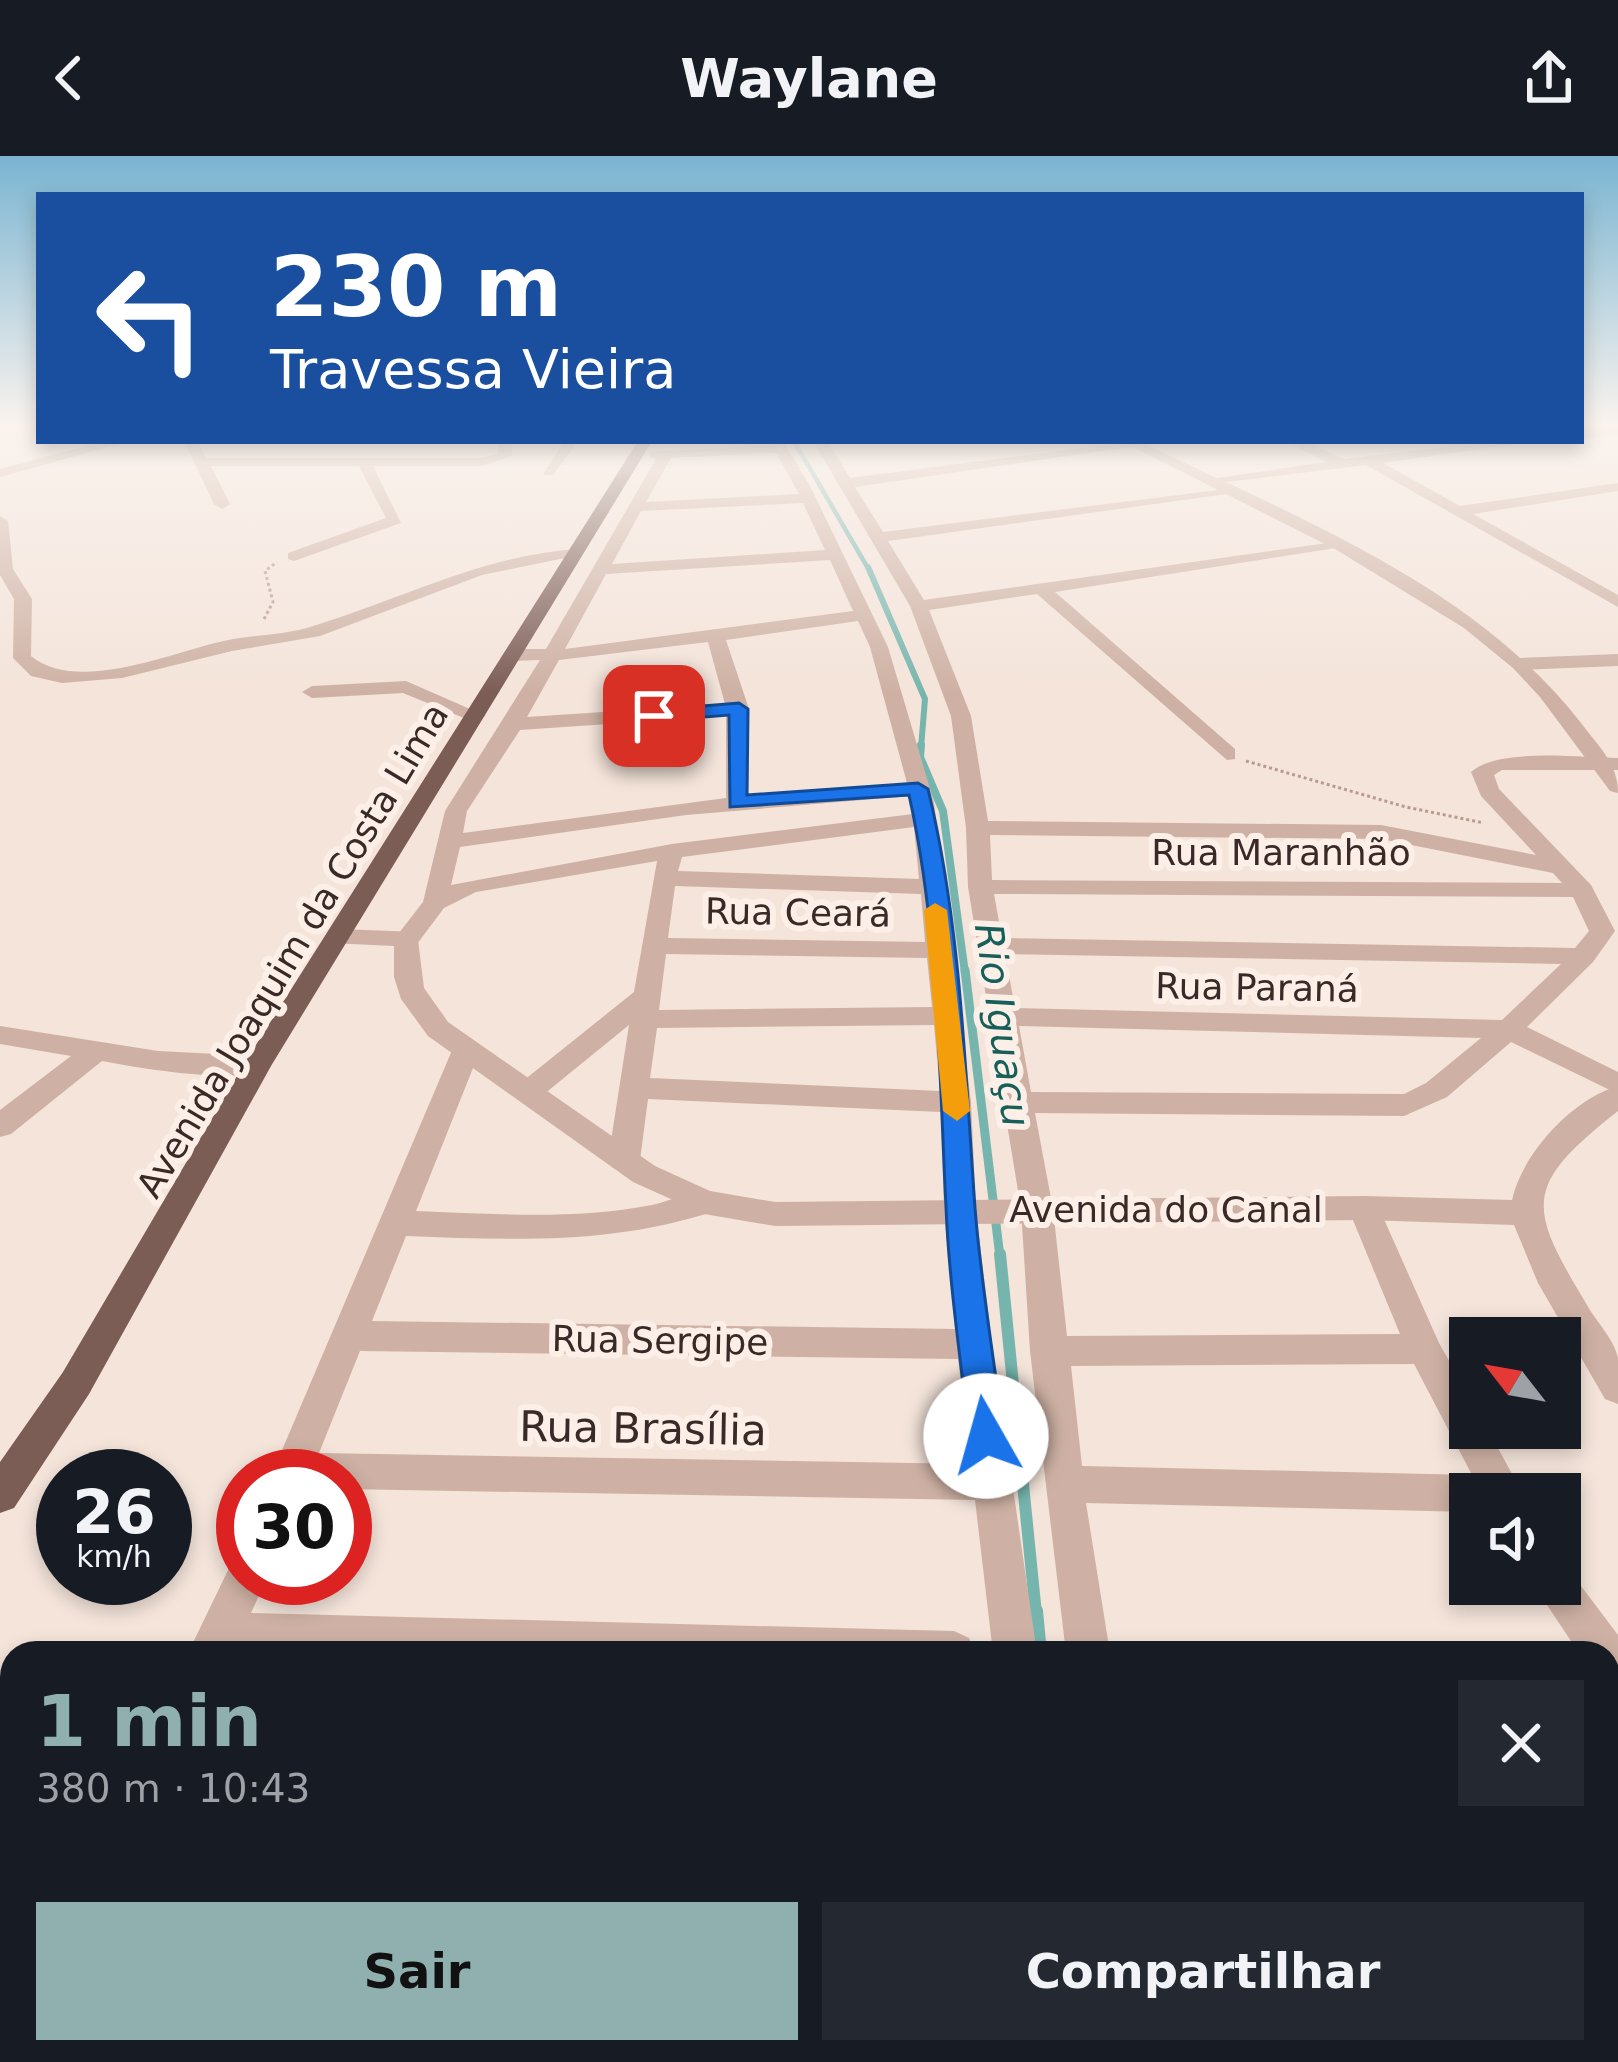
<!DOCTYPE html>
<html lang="pt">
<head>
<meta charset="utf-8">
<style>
	:root { --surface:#171b24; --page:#242831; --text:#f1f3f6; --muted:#9ea1a6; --accent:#8fb0af }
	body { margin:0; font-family:"DejaVu Sans",sans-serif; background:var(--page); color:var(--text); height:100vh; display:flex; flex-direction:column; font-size:45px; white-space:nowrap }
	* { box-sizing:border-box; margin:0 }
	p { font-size:39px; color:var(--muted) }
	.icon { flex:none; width:66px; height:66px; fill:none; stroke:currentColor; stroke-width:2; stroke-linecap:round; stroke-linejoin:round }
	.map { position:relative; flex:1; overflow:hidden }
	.side { position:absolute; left:0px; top:1485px; width:1620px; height:423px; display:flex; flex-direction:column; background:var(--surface); border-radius:36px 36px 0 0; box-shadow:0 6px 18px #0003 }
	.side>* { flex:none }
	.banner { position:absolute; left:36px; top:36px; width:1548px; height:252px; border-radius:0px; box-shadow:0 6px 18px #0003; background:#1a4fa0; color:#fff; overflow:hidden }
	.needle { width:78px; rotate:301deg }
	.tools { position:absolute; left:1449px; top:1161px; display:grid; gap:24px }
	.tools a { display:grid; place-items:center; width:132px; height:132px; border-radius:0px; background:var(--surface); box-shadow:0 6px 18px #0003; font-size:60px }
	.speed { position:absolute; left:36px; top:1293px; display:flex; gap:24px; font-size:60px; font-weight:700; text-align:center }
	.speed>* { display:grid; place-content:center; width:156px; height:156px; border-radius:50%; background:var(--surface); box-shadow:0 6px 18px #0003; line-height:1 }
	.speed small { font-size:30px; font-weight:400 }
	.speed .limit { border:18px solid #d22; background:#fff; color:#111 }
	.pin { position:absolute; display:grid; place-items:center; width:102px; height:102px; color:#fff; margin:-51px; border-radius:24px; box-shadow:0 6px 18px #0006 }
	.me { position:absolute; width:132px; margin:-66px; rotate:353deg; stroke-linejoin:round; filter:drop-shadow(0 0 9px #0008) }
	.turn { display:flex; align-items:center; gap:42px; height:252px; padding:0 36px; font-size:54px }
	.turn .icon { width:156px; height:156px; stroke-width:2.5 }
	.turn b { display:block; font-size:84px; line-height:102px }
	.round { display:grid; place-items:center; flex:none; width:126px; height:126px; border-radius:0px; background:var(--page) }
	.headline { display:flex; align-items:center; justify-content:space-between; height:204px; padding:0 36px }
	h1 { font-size:72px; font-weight:800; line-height:90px; color:var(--accent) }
	.button { display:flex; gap:24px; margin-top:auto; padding:24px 36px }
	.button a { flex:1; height:138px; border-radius:0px; background:var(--accent); color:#111; font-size:48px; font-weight:800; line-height:138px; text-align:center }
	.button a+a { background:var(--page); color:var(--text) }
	header { display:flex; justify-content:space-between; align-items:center; height:156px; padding:0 36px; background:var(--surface); font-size:54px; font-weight:800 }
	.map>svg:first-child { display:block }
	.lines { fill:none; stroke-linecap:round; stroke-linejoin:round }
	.stream-far5 { stroke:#76b5ae; stroke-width:4.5 }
	.stream-far4 { stroke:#76b5ae; stroke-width:6 }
	.stream-far3 { stroke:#76b5ae; stroke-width:8 }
	.stream-far2 { stroke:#76b5ae; stroke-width:9 }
	.stream-far1 { stroke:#76b5ae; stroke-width:12 }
	.stream { stroke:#76b5ae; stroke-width:14 }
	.path { stroke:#ba9a8e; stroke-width:3; stroke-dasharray:3 3; stroke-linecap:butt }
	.minor { fill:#ceb1a4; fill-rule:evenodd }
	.tertiary { fill:#ceb1a4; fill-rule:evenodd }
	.primary { fill:#7c5d56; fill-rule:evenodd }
	.route { fill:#1a73e8; stroke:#114b97; stroke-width:3 }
	.slow { fill:#f59e0b }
	.labels { text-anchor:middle; stroke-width:12; stroke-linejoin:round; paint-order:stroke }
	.street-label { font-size:36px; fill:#392a27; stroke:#fbefe7 }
	.water-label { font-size:39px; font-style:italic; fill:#175f58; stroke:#fbefe7 }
	.near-street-label { font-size:42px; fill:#392a27; stroke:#fbefe7 }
</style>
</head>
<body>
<header><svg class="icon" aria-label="back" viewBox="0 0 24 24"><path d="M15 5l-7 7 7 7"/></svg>Waylane<svg class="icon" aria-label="share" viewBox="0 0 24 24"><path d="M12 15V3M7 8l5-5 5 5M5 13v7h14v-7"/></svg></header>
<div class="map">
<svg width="1618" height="1906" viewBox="0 0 1618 1906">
	<rect width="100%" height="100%" fill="#f4e4da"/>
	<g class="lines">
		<!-- stream-far5 -->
		<path class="stream-far5" d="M794 285 869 414"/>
		<!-- stream-far4 -->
		<path class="stream-far4" d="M868 411 925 543 921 592"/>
		<!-- stream-far3 -->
		<path class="stream-far3" d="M921 589 920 601 943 655 965 817"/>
		<!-- stream-far2 -->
		<path class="stream-far2" d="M965 814 1000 1101"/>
		<!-- stream-far1 -->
		<path class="stream-far1" d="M1000 1098 1036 1458"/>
		<!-- stream -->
		<path class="stream" d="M1036 1455 1040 1497
			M1106 1896 1109 1906"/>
		<!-- path -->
		<path class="path" d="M264 463 273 446 265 415 277 406
			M1246 605 1406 651 1484 667"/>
		<!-- minor -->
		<path class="minor" d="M1618 271V278L1581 283V275Z
			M106 285H129L0 321V313Z
			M184 285H198L206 302H481L498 298V285H512V300L481 310H373L401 367 294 405 288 403V397L386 362 359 310H211L230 348 222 353 214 348Z
			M564 285H578L553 319H543Z
			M769 285H783L811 332 888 491 934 646 971 946 976 1055 992 1188 1037 1497H993L975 1344 345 1333V1320H271L453 892 467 882 481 892 416 1055C495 1058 574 1064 652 1049 672 1045 695 1031 715 1037L720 1046 715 1055C612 1089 513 1084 406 1080L372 1165 955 1173 944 1055 941 956 648 943 640 1004 635 1012H613L608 1004 629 869 538 943H518L513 936 518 929 634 836 657 705 476 736 444 752 417 788 408 790 395 782 423 746 445 655 540 504 514 505 505 499 514 493H546L656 303 650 302V296L772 289ZM776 297 799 338 646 346 671 302ZM803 347 825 394 612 408 641 355ZM830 404 853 455 565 493 606 418ZM858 465 870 491 907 627 748 640 749 553 726 484ZM708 486 725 548 527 561 559 504ZM726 560V642L463 677 467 655 520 574ZM910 640 913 658 672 688 451 729 460 691 686 659ZM914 671 919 723 678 715 682 701ZM675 730 921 738 925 786 668 782ZM666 798 927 802 932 851 659 854ZM934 869 940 935 650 922 657 872ZM360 1195 958 1203 971 1308 319 1297Z
			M813 285H827L850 322 1136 285 1144 289 855 331 883 376 1234 332 1241 336 888 385 924 444 1341 385 1349 390 1055 436 1235 593V603L1227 604 1037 438 929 454 971 560 988 665 1381 669 1536 699 1481 640 1471 616C1499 591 1580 602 1618 602V614H1502L1494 619 1499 633 1591 729 1615 775 1593 806 1527 871 1618 916V938L1511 886 1447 941 1404 960 1035 957 1053 1053 1067 1180 1400 1178 1348 1052 1353 1043 1364 1040 1375 1043 1439 1187 1470 1242V1272H1487L1523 1338H1470V1356L1086 1347 1110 1497H1066L1030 1195 1021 1053 968 731 966 672 951 560 910 450ZM990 679 1381 683 1553 717 1562 727 992 724ZM994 738 1573 741 1589 775 1575 792 1002 782ZM1005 798 1561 808 1502 864 1015 852ZM1019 870 1481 882 1426 927 1404 938 1031 936ZM1414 1208 1472 1319 1082 1310 1071 1210Z
			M1286 285H1304L1344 303 1494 285H1534L1383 307 1460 350 1618 327V335L1473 358 1618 439V451L1366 309 1211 328 1204 324 1326 306Z
			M0 360 8 365 13 413 32 443 31 500C78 539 174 495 228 484 255 479 283 479 310 471 400 444 481 400 576 393L584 398 482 419 320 480 232 495 122 522 62 527 31 520 13 502 14 443 0 419Z
			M1618 498V510L1520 514 1510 508 1520 502Z
			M406 525 486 560 469 564 403 537 312 542 302 536 312 530Z
			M0 870 158 895 257 900 271 910C254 932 132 911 102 905L11 978 0 981V954L71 900 0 888Z
			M243 1403V1422H267L251 1457 954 1475 969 1482 976 1497H188L231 1408Z
			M1560 1410 1569 1414 1618 1479V1513L1608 1517V1497H1579L1533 1428H1560Z
			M1608 1685H1618V1733H1608Z
			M12 1779V1842L0 1847V1784Z
			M1033 1896H1087V1906H1033Z
			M1135 1896H1189L1192 1906H1138Z"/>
		<!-- tertiary -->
		<path class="tertiary" d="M1121 285H1139C1294 361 1472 427 1581 567 1598 590 1618 607 1618 637L1610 635 1540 541 1513 512 1464 472 1335 393Z
			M339 773 417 776 424 832 448 866 655 1010 710 1035 775 1046 1364 1040 1512 1044C1522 998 1572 943 1618 930V955C1520 1032 1528 1051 1590 1154 1599 1168 1615 1186 1618 1202 1618 1216 1618 1234 1618 1248L1605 1243 1538 1127 1514 1069 1364 1064 775 1070 704 1058 633 1026 428 880 401 843 394 821V790L330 787 326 781Z"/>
		<!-- primary -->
		<path class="primary" d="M638 285H652L271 910 89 1238 14 1352 0 1357V1306L63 1216 247 903Z"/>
	</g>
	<!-- sky -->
	<linearGradient id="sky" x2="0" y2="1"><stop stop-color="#7ab4d1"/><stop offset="0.5" stop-color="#faf3ee"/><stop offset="1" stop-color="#faf3ee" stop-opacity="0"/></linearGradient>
	<rect width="1618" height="537" fill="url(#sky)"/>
	<!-- route -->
	<path class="route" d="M739 547 748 553 747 639 918 627 928 633C961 769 965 913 975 1052 981 1128 994 1204 1004 1280L999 1291 986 1296 974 1291 969 1280C961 1204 949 1127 946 1051 939 915 939 773 909 639L730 651 729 559 654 565 645 560 654 554Z"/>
	<!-- slow -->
	<path class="slow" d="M935 747 947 754 970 955 957 965 943 955 924 754Z"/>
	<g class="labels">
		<!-- street labels -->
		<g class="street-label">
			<text x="1281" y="709">Rua Maranhão</text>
			<text transform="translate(798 756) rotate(1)" y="13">Rua Ceará</text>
			<text transform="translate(292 794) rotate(-59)" y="13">Avenida Joaquim da Costa Lima</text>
			<text transform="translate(1257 831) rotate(1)" y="13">Rua Paraná</text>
			<text x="1166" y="1066">Avenida do Canal</text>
			<text transform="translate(660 1184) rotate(1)" y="13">Rua Sergipe</text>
		</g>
		<!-- water labels -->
		<g class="water-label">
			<text transform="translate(1003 869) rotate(82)" y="14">Rio Iguaçu</text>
		</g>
		<!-- near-street labels -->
		<g class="near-street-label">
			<text transform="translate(643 1272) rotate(1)" y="15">Rua Brasília</text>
		</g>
	</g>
</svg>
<div class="tools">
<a><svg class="needle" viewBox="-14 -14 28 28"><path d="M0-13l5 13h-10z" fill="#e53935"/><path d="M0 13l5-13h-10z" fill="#9ea1a6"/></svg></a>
<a><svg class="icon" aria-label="sound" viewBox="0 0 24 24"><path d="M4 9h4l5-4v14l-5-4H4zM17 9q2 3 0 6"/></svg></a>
</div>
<div class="speed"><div>26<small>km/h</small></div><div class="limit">30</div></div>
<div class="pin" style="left:654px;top:560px;background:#d93025"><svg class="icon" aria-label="arrive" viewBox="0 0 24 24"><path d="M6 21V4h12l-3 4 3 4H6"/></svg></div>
<svg class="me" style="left:986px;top:1280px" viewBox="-20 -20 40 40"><circle r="19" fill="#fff"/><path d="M0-13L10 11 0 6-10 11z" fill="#1a73e8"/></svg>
<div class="banner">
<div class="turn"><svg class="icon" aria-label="left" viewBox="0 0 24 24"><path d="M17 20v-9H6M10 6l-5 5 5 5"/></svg><div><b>230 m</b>Travessa Vieira</div></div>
</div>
<section class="side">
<div class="headline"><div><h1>1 min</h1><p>380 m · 10:43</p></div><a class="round"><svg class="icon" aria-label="close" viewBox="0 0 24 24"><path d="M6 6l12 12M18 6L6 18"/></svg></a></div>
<div class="button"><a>Sair</a><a>Compartilhar</a></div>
</section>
</div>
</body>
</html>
